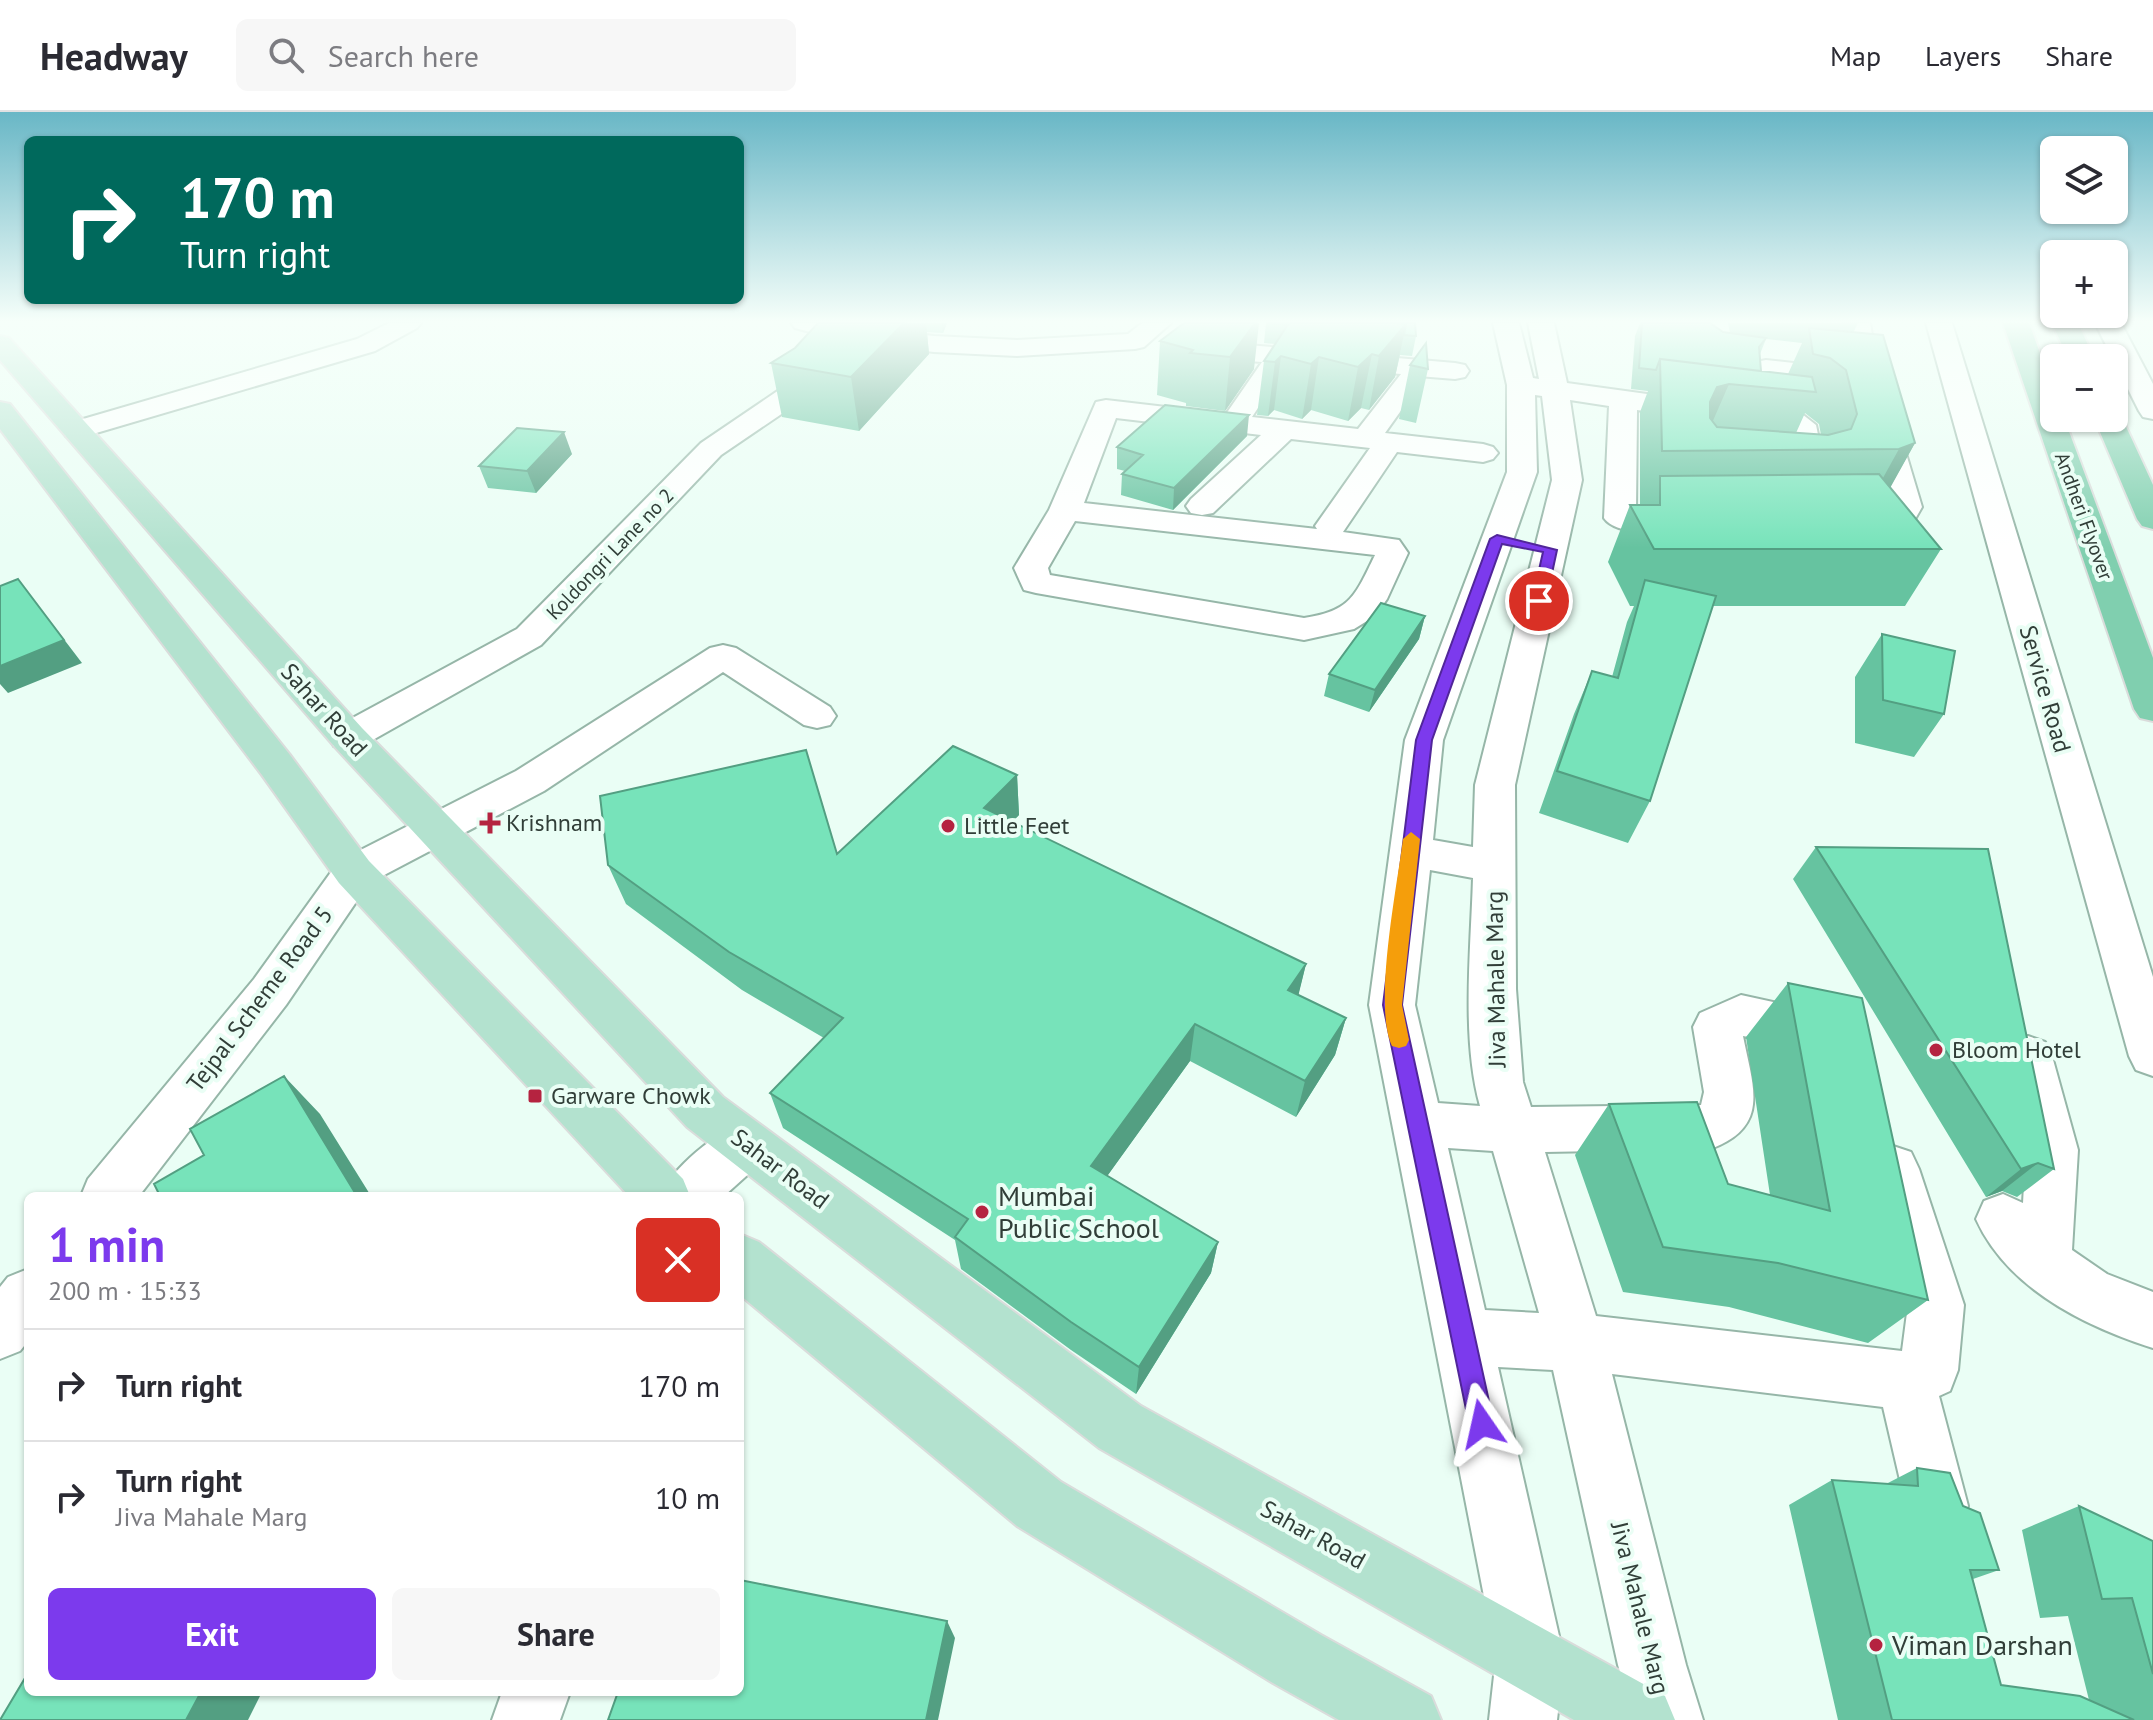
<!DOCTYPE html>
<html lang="en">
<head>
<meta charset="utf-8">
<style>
	:root { --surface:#fff; --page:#f7f7f7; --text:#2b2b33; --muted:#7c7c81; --line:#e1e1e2; --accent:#7c3aed }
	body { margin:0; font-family:"PT Sans",sans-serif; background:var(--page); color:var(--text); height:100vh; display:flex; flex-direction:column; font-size:30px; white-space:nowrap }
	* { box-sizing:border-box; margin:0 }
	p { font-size:26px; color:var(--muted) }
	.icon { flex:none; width:44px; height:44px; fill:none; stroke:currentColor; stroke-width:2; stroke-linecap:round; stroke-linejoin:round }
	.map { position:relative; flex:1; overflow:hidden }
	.panel { position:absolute; left:24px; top:1080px; width:720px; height:504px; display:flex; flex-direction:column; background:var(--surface); border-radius:12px; box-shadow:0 2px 6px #0004 }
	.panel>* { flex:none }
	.top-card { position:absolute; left:24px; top:24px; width:720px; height:168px; border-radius:12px; box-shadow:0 2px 6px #0004; background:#00695c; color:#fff; overflow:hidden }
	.buttons { position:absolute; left:2040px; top:24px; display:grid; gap:16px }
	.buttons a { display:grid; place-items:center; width:88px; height:88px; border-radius:12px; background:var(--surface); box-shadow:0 2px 6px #0004; font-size:40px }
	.pin { position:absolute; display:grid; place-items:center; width:68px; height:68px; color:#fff; margin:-34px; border:4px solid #fff; border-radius:50%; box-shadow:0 2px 8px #0007 }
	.me { position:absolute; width:88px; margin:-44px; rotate:349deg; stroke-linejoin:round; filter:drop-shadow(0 0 6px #0008) }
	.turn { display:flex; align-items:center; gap:28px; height:168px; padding:0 24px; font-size:36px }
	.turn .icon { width:104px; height:104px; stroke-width:2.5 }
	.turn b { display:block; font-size:56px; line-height:68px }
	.round { display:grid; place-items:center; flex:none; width:84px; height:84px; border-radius:12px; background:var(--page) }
	.head { display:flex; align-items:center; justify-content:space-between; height:136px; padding:0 24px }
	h1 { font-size:48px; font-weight:700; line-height:60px; color:var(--accent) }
	.action { display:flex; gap:16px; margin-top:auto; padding:16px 24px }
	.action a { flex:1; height:92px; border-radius:12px; background:var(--accent); color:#fff; font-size:32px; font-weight:700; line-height:92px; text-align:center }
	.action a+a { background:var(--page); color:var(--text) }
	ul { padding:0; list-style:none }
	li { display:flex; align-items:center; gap:24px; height:112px; padding:0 24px; border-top:2px solid var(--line) }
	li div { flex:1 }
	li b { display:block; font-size:30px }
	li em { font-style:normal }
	header { display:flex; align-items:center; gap:48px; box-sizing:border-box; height:112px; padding:0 40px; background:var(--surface); border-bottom:2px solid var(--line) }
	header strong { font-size:38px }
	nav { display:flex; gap:44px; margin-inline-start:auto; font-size:28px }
	.search { width:560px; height:72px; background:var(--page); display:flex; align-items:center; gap:20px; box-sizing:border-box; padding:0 28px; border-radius:12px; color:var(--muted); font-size:30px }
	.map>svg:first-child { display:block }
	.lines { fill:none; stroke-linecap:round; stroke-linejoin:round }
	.minor-casing { stroke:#96b6a8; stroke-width:4 }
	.major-casing { stroke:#dadcdb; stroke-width:4 }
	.highway-casing { stroke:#dadcdb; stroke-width:4 }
	.minor { fill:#fff; fill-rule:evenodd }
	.major { fill:#b3e2cf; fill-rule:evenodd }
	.highway { fill:#80cfaf; fill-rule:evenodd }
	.wall { fill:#66c3a0; fill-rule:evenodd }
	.shaded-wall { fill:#539f82 }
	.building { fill:#77e3ba; stroke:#539f82; stroke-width:2 }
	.route { fill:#7c3aed; stroke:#51269a; stroke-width:2 }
	.slow { fill:#f59e0b }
	.poi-dot { fill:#b52340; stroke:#eafef5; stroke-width:3 }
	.labels { text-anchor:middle; stroke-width:8; stroke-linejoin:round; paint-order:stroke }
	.far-street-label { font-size:20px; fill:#313e38; stroke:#eafef5 }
	.street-label { font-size:24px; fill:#313e38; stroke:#eafef5 }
	.poi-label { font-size:24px; fill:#313e38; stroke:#eafef5; text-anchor:start }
	.near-poi-label { font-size:28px; fill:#313e38; stroke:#eafef5; text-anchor:start }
</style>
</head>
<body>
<header>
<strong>Headway</strong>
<div class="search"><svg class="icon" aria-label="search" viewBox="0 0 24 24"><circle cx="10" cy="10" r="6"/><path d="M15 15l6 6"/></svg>Search here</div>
<nav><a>Map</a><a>Layers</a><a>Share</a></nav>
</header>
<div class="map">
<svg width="2153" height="1608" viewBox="0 0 2153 1608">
	<rect width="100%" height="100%" fill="#eafef5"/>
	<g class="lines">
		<defs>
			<path id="minor" d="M389 211H421L417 216 375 239 86 324 76 327 66 324 62 318 66 312 357 227Z
				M791 211H859L857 215 934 224 1017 228 1128 222 1142 211H1171L1144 235 1135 237 1017 244 934 240 849 230 802 288 721 343 541 533 362 634 348 638 334 634 329 625 334 616 517 517 701 331 782 276 825 224 795 216Z
				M1493 211H1519L1533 266 1539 267 1528 211H1554L1567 271 1756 297 1753 256 1756 250 1766 248 1875 260 1885 271 1922 395 1914 409C1893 414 1864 418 1843 413L1838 406 1843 399 1890 394 1858 274 1781 266 1785 298 1802 302 1816 313 1826 361 1819 372 1794 376 1783 373 1779 367 1783 361 1795 358 1788 317 1774 313 1765 316 1637 298 1636 400 1685 399 1696 402 1701 409 1696 416C1675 421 1618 426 1604 406L1609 294 1570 288 1582 368 1515 673 1516 877 1523 970 1531 995 1701 993 1704 980 1693 915 1700 901 1741 883 1838 904 1845 918 1838 932 1821 938 1743 924C1753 975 1771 1015 1710 1037L1545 1040 1596 1204 1902 1239 1908 1193 1867 1057 1875 1040 1893 1034 1911 1040 1919 1057 1964 1193 1958 1258 1950 1279 1939 1284 1968 1394 1959 1416 1937 1425 1915 1416 1906 1394 1883 1295 1612 1262 1686 1553 1703 1608H1635L1618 1553 1553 1258 1498 1255 1564 1546 1557 1608H1489L1496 1546 1369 893 1405 628 1507 360V273ZM1535 283 1542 284 1552 368 1475 673 1473 735 1433 728 1443 628 1537 360ZM1430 758 1473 766C1471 836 1461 927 1480 994L1438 991 1415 893ZM1448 1036 1493 1039 1539 1201 1485 1198Z
				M1844 211H1870L1876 247 1872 253 1863 255 1822 252 1818 246 1822 240 1848 239Z
				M1926 211H1952L2153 865V964L2136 958 2129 944Z
				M2095 211H2121L2153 272V307L2143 305 2139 299Z
				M1197 221 1236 232 1455 251 1465 253 1469 259 1465 265 1455 267 1418 264 1422 269 1385 321 1483 332 1493 335 1498 341 1493 347 1483 350 1397 340 1343 420 1399 428 1408 441 1387 487 1375 504 1354 517 1304 528 1036 481 1024 478 1014 456 1049 398 1096 290 1106 288 1226 302 1262 250 1234 248 1188 235 1184 229 1188 223ZM1284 252 1401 262 1358 317 1252 305 1285 255ZM1116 306 1261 323 1191 387 1186 394 1191 401 1202 403 1213 401 1291 327 1370 336 1315 414 1317 417 1084 391ZM1075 409 1375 443C1355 484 1351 499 1304 506L1050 463 1048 456Z
				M723 533 736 536 830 595 836 604 830 613 817 616 804 613 723 560 544 679 369 771 286 893 139 1084H81L88 1067 254 867 339 749 516 659 710 536Z
				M2028 924 2045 930 2052 944 2078 1038 2072 1138 2107 1162 2153 1180V1236C2084 1214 2007 1176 1976 1107L1984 1089 2003 1082 2023 1091 2026 1038 2004 944 2011 930Z
				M746 1009 764 1016 772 1032 764 1048 724 1084H660C673 1055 716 1020 746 1009Z
				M28 1157V1229L20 1239 0 1247V1175L8 1165Z
				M502 1580H570L560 1608H492Z"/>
			<path id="major" d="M0 224 9 226 362 616 723 985 1141 1294 1665 1584 1675 1608H1574L1099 1336 687 1015 334 634 0 248Z
				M0 290 10 292 290 643 369 749 683 1067 690 1084H629L339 771 262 663 0 317Z
				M740 1122 759 1130 1061 1370 1321 1523 1431 1584 1441 1608H1339L1273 1571 1017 1414 740 1183Z"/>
			<path id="highway" d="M2003 211H2029L2054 279V306H2064L2153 546V609L2140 606 2134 597Z
				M2052 211H2078L2094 246H2068Z
				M2114 299 2122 306 2153 373V417L2142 414 2137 407 2094 306H2114Z"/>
		</defs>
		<!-- minor casing -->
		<use href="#minor" class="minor-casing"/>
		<!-- major casing -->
		<use href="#major" class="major-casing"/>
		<!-- highway casing -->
		<use href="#highway" class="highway-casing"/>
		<!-- minor -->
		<use href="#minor" class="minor"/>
		<!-- major -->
		<use href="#major" class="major"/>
		<!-- highway -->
		<use href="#highway" class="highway"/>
	</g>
	<!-- wall -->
	<path class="wall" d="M818 211H947L943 221 927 220 929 242 859 319 782 305 771 251 795 236Z
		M1184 211 1254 257 1225 299 1186 294V291L1157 283 1160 229Z
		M1266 211 1416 224 1412 244 1400 243 1395 265 1369 298 1361 296 1348 309 1311 298 1302 307 1274 298 1268 304 1257 303 1264 249 1275 232 1264 231Z
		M1640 211H1710L1723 220 1730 221 1728 211H1858L1853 221 1915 331 1890 375 1941 437 1905 494H1712L1650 689 1628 731 1539 701 1574 602 1592 559 1612 565 1627 510 1634 494H1630L1608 450 1630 393H1640V300L1648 279 1631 277 1635 224ZM1766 227 1802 231 1788 262 1761 259 1760 242ZM1805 301 1819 312 1821 323 1796 321Z
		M1410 253 1428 257 1416 311 1399 307Z
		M1247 324 1173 398 1121 383 1122 362 1125 359 1117 357V335Z
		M572 342 536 381 488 376 479 354Z
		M1425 504 1419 527 1369 600 1324 584 1329 562Z
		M1882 522 1944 602 1914 645 1855 631V565Z
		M1017 663 1019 703 1012 710 1306 852 1298 883 1346 906 1335 943 1296 1005 1190 949 1107 1064 1218 1130 1211 1161 1136 1282 1071 1238 961 1157 955 1128 783 1016 770 981 824 926 742 878 626 792 608 753 837 742Z
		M1816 735 2054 1057 2017 1085 2002 1079 1986 1085 1793 767Z
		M1788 871 1928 1188 1868 1231 1729 1195 1623 1180 1575 1043 1609 992 1728 1072 1770 1083 1746 925Z
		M1917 1356 1963 1394 1999 1458 1973 1467 2001 1573 2089 1588 2068 1504 2040 1506 2022 1418 2079 1394 2153 1429V1608H1838L1789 1393 1832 1368 1886 1372Z"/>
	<!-- shaded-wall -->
	<path class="shaded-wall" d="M904 211H926L929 242 859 319 851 265Z
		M942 211H947L943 221Z
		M1255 211H1259L1254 257 1225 299 1230 245Z
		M1406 212 1395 265 1369 298 1379 244Z
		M1372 242 1361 296 1348 309 1358 255Z
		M1281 244 1274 298 1268 304 1275 250Z
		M1319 245 1311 298 1302 307 1311 252Z
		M1729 272 1705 327 1710 290 1717 275Z
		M1249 303 1247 324 1173 398 1174 376Z
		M564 320 572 342 536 381 527 359Z
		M1915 331 1884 387 1868 393 1899 337Z
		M18 467 82 551 8 581 0 572V554Z
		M1425 504 1419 527 1369 600 1375 578Z
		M1017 663 1019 703 987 735 984 696Z
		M1306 852 1297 889 1288 878Z
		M1346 906 1335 943 1296 1005 1305 969Z
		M1195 912 1190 949 1090 1088 1091 1054Z
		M284 964 320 1002 371 1084H357Z
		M2038 1051 2002 1079 1986 1085 2021 1057Z
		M1218 1130 1211 1161 1136 1282 1139 1255Z
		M947 1509 955 1526 938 1608H926Z
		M201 1580H262L248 1608H186Z"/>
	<!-- building -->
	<path class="building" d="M818 211H904L851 265 771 251 795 236Z
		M1184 211H1255L1230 245 1190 241 1193 238 1160 229Z
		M1266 211H1289L1288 213Z
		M1289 211H1395L1406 212 1379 244 1372 242 1358 255 1319 245 1311 252 1281 244 1275 250 1264 249Z
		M1395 211H1415L1416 224 1404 223 1406 212Z
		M1642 211H1710L1723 220 1766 226 1759 235 1761 259 1660 247 1656 258 1639 256Z
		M1809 216 1883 223 1915 331 1899 337 1662 339 1660 247 1812 265 1816 280 1729 272 1717 275 1710 290V306L1717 315 1828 323 1851 317 1857 302 1846 258 1830 246 1813 242Z
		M1426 231 1428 257 1410 253Z
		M1165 293 1249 303 1174 376 1122 362 1143 343 1117 335Z
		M517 316 564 320 527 359 479 354Z
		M1879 362 1941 437H1654L1630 393H1660V364Z
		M18 467 64 528 0 554V474Z
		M1645 468 1716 484 1650 689 1557 659 1592 559 1618 566Z
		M1381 491 1425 504 1375 578 1329 562Z
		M1882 522 1955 539 1944 602 1883 588Z
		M953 634 1017 663 984 696 1306 852 1288 878 1346 906 1305 969 1195 912 1091 1054 1218 1130 1139 1255 1071 1210 955 1125 968 1107 770 981 843 906 729 840 608 753 600 684 806 638 837 742Z
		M1816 735 1988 737 2054 1057 2038 1051 2021 1057Z
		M1788 871 1862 886 1928 1188 1778 1151 1663 1135 1609 992 1697 990 1728 1072 1830 1099Z
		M284 964 357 1084H160L154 1072 204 1043 190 1017Z
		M1917 1356 1950 1361 1963 1394 1980 1401 1999 1458H1970L2001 1573 2080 1584 2134 1608H1892L1832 1368 1918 1374Z
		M2079 1394 2153 1429V1562L2132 1486 2102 1487Z
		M740 1468 947 1509 926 1608H608L618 1580H740Z
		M28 1561V1580H201L186 1608H0Z"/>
	<!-- sky -->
	<linearGradient id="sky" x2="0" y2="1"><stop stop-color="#69b7c6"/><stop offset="0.48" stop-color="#f6fffa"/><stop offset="1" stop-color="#f6fffa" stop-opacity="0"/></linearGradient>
	<rect width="2153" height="436" fill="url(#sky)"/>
	<!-- route -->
	<path class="route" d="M1497 423 1557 438 1546 489 1539 493 1532 489 1543 440 1502 432 1432 628 1402 893 1494 1312 1491 1321 1482 1324 1473 1321 1469 1312 1383 893 1416 628 1490 427Z"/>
	<!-- slow -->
	<path class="slow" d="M1411 720 1420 727 1402 893 1409 928 1406 934 1399 936 1392 934C1373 894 1397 775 1403 727Z"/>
	<!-- markers -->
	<g class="poi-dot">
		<path d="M486 699h8v8h8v8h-8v8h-8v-8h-8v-8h8z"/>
		<circle cx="948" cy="714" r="8"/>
		<circle cx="1936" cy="938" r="8"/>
		<rect x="527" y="976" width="16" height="16" rx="4"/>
		<circle cx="982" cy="1100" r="8"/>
		<circle cx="1876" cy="1533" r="8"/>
	</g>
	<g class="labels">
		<!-- far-street labels -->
		<g class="far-street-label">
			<text transform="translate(2084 404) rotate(70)" y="7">Andheri Flyover</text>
			<text transform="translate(610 442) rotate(-46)" y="7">Koldongri Lane no 2</text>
		</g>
		<!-- street labels -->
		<g class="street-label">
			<text transform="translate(2045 577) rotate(74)" y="8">Service Road</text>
			<text transform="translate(324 598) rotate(48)" y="8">Sahar Road</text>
			<text transform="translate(1496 867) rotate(-91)" y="8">Jiva Mahale Marg</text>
			<text transform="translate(260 887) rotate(-53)" y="8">Tejpal Scheme Road 5</text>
			<text transform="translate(780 1057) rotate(37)" y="8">Sahar Road</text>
			<text transform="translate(1313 1423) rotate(29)" y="8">Sahar Road</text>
			<text transform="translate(1640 1496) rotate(76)" y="8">Jiva Mahale Marg</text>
		</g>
		<!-- poi labels -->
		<g class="poi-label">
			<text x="506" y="719">Krishnam</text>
			<text x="964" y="722">Little Feet</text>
			<text x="1952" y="946">Bloom Hotel</text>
			<text x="551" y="992">Garware Chowk</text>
		</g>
		<!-- near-poi labels -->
		<g class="near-poi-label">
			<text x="998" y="1094">Mumbai<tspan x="998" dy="32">Public School</tspan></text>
			<text x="1892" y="1543">Viman Darshan</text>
		</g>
	</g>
</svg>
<div class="buttons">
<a><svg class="icon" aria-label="layers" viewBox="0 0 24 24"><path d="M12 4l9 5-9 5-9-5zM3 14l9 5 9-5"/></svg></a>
<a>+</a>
<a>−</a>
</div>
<div class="pin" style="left:1539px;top:489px;background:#d93025"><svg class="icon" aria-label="arrive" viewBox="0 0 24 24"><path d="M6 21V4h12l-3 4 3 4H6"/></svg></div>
<svg class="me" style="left:1482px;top:1312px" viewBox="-20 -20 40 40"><path d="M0-17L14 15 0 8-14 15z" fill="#7c3aed" stroke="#fff" stroke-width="4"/></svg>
<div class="top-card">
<div class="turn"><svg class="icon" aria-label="right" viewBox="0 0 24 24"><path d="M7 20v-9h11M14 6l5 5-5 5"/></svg><div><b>170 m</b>Turn right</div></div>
</div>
<section class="panel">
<div class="head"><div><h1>1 min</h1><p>200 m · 15:33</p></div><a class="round" style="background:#d93025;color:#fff"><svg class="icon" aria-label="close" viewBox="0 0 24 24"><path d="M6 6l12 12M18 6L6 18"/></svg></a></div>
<ul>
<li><svg class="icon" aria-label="right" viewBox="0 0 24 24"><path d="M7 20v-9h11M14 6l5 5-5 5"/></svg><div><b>Turn right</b></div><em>170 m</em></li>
<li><svg class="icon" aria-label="right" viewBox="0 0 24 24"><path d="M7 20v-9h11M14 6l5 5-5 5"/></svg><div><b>Turn right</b><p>Jiva Mahale Marg</p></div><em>10 m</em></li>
</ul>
<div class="action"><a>Exit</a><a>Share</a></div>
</section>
</div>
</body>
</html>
